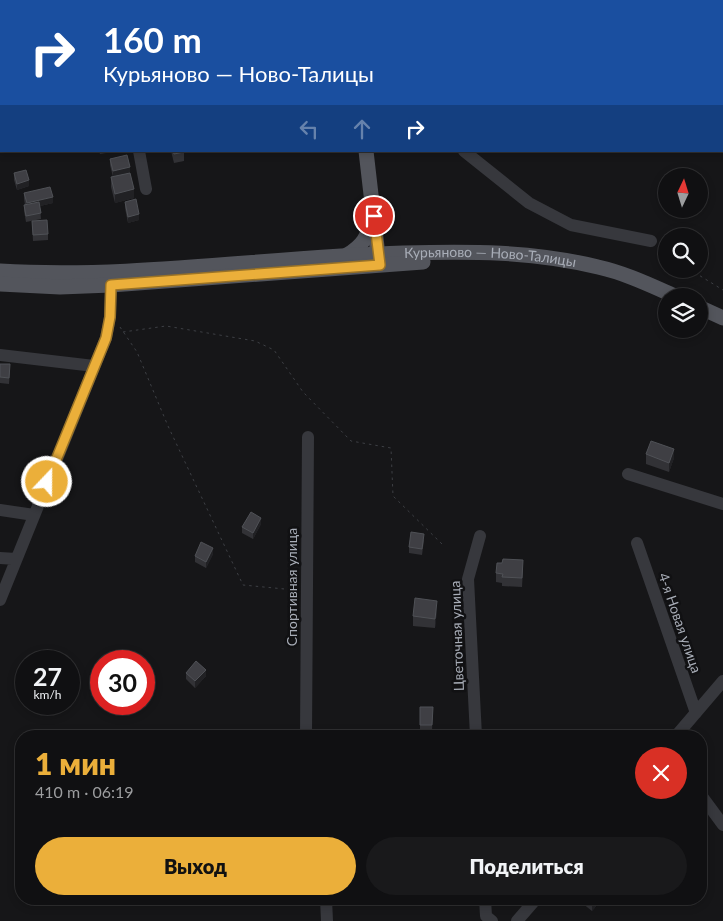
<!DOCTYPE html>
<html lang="ru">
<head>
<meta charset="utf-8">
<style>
	:root { --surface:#101012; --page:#19191b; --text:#f1f3f6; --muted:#9c9d9f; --line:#303032; --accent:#ebaf3a }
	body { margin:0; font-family:Lato,sans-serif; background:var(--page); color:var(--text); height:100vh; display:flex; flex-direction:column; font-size:19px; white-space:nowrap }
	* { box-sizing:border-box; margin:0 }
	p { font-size:16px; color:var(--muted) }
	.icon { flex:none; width:28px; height:28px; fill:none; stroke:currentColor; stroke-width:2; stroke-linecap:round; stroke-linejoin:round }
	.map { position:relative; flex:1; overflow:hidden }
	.sheet { position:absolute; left:15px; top:730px; width:692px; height:175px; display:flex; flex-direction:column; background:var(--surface); border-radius:20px; box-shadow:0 2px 8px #0003,0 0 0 1px var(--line) }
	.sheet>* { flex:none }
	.guide { position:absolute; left:0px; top:0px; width:724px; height:152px; box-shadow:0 2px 8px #0003,0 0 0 1px var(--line); background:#1a4fa0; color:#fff; overflow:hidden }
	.needle { width:32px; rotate:4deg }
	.buttons { position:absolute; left:658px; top:168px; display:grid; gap:10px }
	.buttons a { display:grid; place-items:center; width:50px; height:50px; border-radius:50%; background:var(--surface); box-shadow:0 2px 8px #0003,0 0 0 1px var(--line); font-size:25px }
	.speed { position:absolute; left:15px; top:650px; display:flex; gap:10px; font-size:25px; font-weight:700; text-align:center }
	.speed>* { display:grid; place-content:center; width:65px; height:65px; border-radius:50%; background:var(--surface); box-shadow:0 2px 8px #0003,0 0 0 1px var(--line); line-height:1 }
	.speed small { font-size:12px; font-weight:400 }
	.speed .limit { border:8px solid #d22; background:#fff; color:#111 }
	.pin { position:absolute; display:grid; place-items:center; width:42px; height:42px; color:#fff; margin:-21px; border:2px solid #fff; border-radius:50%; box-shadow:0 1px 5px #0007 }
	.me { position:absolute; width:55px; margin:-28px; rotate:22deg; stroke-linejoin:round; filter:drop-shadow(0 0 4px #0008) }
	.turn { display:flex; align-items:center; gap:18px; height:105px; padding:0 20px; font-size:22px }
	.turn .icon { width:65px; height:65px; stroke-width:2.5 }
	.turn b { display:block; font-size:35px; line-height:42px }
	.lanes { display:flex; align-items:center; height:48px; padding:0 20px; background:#0003; justify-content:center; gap:25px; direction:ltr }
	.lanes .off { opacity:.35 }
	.round { display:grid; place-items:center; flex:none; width:52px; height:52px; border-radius:26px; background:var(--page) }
	.head { display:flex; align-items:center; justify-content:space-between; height:85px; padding:0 20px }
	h1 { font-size:30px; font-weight:800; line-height:38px; color:var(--accent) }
	.cta { display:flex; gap:10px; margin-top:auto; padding:10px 20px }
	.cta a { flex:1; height:58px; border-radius:30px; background:var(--accent); color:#111; font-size:20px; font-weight:800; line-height:58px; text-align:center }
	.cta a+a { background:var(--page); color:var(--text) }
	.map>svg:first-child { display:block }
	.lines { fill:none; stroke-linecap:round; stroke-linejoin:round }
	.path { stroke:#3d3f44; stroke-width:1; stroke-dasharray:2.5 4; stroke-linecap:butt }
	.minor { stroke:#37383d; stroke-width:12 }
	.major { stroke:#53555c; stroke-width:15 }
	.wall { fill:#323236 }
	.shaded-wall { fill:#212124 }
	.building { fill:#3f3f44; stroke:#4f5156 }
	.route-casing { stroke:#997226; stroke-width:12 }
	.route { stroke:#ebaf3a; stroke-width:9 }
	.labels { text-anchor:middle; stroke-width:5; stroke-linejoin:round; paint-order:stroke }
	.street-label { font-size:14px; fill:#a8adb7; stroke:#111113 }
</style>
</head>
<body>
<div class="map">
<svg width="723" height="921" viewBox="0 0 723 921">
	<rect width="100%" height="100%" fill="#161618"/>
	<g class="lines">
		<!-- path -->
		<path class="path" d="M659 247 666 252
			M689 269 723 290
			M120 327 137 352 168 426 243 585 295 590
			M123 332 166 326 255 341 274 350 303 392 351 441 391 448 393 496 443 545"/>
		<!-- minor -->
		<path class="minor" d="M111 0V1
			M139 151 146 189
			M464 151 529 203 571 225 651 241
			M0 355 94 366
			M628 474 723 504
			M0 510 34 515
			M637 543 696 713
			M0 558 16 559
			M0 600 106 338 110 317 111 285
			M306 736 308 437
			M476 736 468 579 480 536
			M676 736 723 681
			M701 795 723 825
			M326 899 327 921
			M485 899 486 916 492 921
			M517 921 536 899"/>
		<!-- major -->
		<g class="major">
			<path d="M298 0 299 1"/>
			<path d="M366 151 379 264"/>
			<path d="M347 255C362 246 369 237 370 219"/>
			<path id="s1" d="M0 271C134 279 269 257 403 253 469 251 533 251 598 267 625 273 650 285 675 296"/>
			<path d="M0 284 60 287 111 285 423 262"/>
			<path d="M699 307 723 318"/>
		</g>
	</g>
	<!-- wall -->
	<path class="wall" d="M99 151H118L100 154Z
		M160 151H170L161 153Z
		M171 151H184V161L174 163Z
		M110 159 130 173 134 198 115 203 111 187V177H113L110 165Z
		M14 173 29 186 17 190 14 180Z
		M24 193 53 203 40 206 41 219 26 222 24 211V205H25L24 199Z
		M125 202 139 220 128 223 125 208Z
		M32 221 48 234V240L33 241Z
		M0 364 10 371 9 384 0 383Z
		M646 454 674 458 669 472 646 464Z
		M261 524 253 539 242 533V527Z
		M424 540 422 555 409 553V547Z
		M213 554 206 568 195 562V556Z
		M523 569 522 587 502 586V583L496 582V573Z
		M437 610 435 628 413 626V616Z
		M186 673 206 676 195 688 186 679Z
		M420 707H433L432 731H420Z
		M577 899H602L592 911Z"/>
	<!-- shaded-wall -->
	<path class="shaded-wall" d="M45 0H57V1H45Z
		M130 167V173L113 177V171Z
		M29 180V186L17 190V184Z
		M134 189V198L115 203V194Z
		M53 197V203L27 209V203Z
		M139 214V220L128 223V217Z
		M674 449V458L669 472V463Z
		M261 518V524L253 539V533Z
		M213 548V554L206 568V562Z
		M437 601V610L435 628V619Z
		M206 670V676L195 688V681Z
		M595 899H602L592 911V902Z"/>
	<!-- building -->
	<path class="building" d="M1 67V75L0 76V68Z
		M0 84 1 90V97L0 98Z
		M173 151H184V152L174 154Z
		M127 155 130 167 113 171 110 159Z
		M26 170 29 180 17 184 14 173Z
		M130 173 134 189 115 194 111 177Z
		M50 187 53 197 27 203 24 193Z
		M136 199 139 214 128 217 125 202Z
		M39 202 41 213 26 216 24 205Z
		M47 220 48 234 33 235 32 221Z
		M0 364H10L9 378 0 377Z
		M651 441 674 449 669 463 646 454Z
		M251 512 261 518 253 533 242 527Z
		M411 532 424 534 422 549 409 547Z
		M201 542 213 548 206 562 195 556Z
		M503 559 523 560 522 578 502 577 503 574 496 573 497 563H502Z
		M415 598 437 601 435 619 413 616Z
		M196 661 206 670 195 681 186 673Z
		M420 707H433L432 725H420Z
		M588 899H595L592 902Z"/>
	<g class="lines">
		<defs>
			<path id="route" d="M47 482 106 338 110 317 111 285 380 265 374 216"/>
		</defs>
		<!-- route casing -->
		<use href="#route" class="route-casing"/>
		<!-- route -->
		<use href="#route" class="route"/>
	</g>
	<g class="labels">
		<!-- street labels -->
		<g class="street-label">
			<text dy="5" stroke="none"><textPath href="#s1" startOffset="491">Курьяново — Ново-Талицы</textPath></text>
			<text transform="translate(292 587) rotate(-90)" y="5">Спортивная улица</text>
			<text transform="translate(680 623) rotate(71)" y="5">4-я Новая улица</text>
			<text transform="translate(457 636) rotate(-92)" y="5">Цветочная улица</text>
		</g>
	</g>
</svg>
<div class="buttons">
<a><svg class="needle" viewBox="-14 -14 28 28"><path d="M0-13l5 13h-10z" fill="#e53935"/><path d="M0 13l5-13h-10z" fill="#9c9d9f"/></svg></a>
<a><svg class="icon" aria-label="search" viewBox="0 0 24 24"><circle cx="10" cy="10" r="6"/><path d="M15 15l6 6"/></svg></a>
<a><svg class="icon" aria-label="layers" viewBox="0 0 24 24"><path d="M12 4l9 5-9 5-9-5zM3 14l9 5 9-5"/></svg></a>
</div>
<div class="speed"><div>27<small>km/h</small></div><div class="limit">30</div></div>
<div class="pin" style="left:374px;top:216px;background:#d93025"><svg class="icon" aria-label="arrive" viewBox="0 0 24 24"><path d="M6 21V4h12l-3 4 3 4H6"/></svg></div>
<svg class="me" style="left:47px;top:482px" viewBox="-20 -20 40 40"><circle r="17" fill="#ebaf3a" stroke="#fff" stroke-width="3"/><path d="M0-11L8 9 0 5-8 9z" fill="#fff"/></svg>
<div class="guide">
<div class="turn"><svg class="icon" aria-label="right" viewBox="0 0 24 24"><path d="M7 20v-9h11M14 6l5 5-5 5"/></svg><div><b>160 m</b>Курьяново — Ново-Талицы</div></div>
<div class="lanes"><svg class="icon off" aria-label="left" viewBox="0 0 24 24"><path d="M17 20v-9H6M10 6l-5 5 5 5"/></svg><svg class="icon off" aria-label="ahead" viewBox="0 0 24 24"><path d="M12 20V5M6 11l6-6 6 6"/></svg><svg class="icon" aria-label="right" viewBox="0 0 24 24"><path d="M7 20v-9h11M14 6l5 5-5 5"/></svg></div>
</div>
<section class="sheet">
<div class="head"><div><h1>1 мин</h1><p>410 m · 06:19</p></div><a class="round" style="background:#d93025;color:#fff"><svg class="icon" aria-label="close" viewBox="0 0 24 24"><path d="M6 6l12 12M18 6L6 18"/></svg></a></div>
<div class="cta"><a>Выход</a><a>Поделиться</a></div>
</section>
</div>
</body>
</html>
